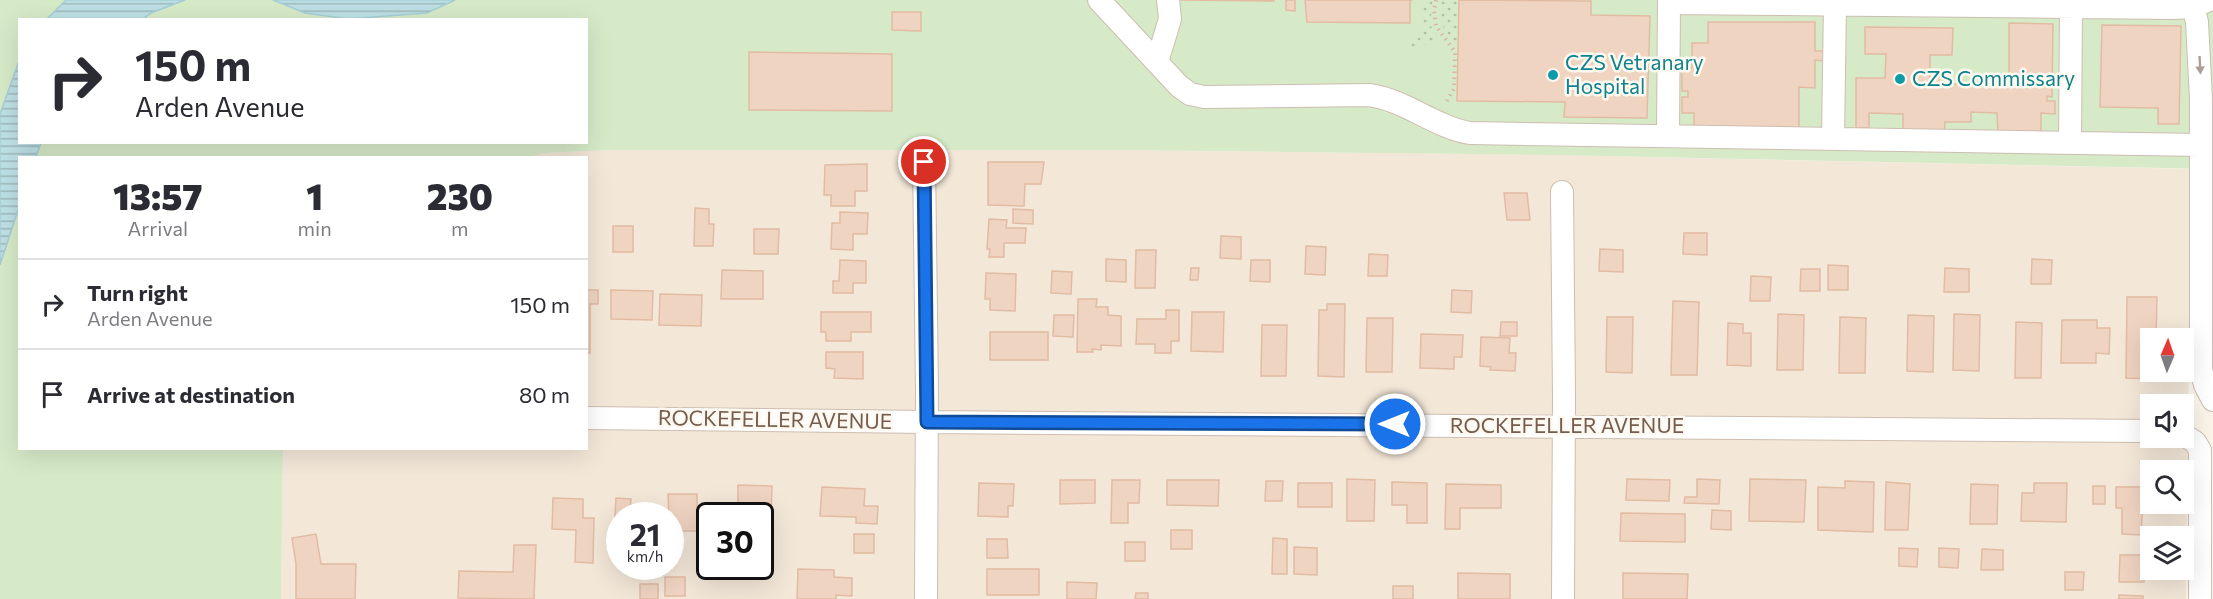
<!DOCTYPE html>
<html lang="en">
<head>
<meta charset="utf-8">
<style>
	:root { --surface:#fff; --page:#f7f7f7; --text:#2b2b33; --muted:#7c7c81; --line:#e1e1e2 }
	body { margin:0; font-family:Commissioner,sans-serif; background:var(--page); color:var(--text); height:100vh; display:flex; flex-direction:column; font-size:22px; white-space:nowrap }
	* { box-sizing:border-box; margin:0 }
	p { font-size:20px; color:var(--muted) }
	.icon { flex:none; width:33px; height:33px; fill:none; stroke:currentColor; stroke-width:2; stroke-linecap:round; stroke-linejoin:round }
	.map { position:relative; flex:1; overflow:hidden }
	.sheet { position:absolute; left:18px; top:156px; width:570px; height:294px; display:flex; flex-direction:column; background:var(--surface); border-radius:0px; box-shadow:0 6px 24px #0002 }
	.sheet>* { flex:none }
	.top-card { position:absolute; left:18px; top:18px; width:570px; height:126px; border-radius:0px; box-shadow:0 6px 24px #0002; background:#fff; color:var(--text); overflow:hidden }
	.needle { width:39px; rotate:2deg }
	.fabs { position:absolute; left:2140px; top:328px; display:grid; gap:12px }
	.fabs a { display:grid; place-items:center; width:54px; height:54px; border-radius:0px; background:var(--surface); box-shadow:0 6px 24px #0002; font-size:30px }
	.speed { position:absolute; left:606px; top:502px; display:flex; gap:12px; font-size:30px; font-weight:700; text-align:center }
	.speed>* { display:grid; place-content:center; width:78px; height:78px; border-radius:50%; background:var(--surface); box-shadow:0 6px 24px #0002; line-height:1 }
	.speed small { font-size:15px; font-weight:400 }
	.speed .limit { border:3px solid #111; border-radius:9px; background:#fff; color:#111 }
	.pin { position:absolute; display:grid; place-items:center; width:51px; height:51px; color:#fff; margin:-26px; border:3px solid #fff; border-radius:50%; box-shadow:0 2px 6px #0007 }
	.me { position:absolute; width:66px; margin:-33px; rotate:270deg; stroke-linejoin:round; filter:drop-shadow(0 0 4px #0008) }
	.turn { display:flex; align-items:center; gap:21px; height:126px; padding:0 18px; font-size:27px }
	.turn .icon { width:78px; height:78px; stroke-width:2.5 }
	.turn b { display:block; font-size:42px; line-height:51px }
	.eta { display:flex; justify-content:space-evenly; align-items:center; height:102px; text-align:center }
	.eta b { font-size:36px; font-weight:800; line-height:42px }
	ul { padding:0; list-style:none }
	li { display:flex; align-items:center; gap:18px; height:90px; padding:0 18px; border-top:2px solid var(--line) }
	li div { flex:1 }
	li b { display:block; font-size:22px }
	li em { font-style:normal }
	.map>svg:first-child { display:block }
	.residential { fill:#f3e7d8; fill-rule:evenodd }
	.park { fill:#d6eac8; fill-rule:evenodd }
	.garden { fill:url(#garden-dots) }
	.water { fill:url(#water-rules); stroke:#a5cfd7; stroke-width:1.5 }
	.building { fill:#f0d4c2; stroke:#e2bba3; stroke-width:1.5 }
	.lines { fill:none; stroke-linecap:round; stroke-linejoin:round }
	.minor-casing { stroke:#cebdb0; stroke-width:24 }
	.path { stroke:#d6b7a5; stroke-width:4; stroke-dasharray:1.5 4.5; stroke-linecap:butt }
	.minor { stroke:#fff; stroke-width:22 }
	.oneway { fill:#ad9d95 }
	.route-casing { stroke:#114b97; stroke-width:15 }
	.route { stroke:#1a73e8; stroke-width:10 }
	.culture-dot { fill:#0f9aa8; stroke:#fef9f0; stroke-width:2 }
	.labels { text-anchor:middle; stroke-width:5; stroke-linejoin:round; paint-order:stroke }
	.culture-label { font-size:21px; fill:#0d838f; stroke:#fef9f0; text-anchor:start }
	.street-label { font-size:21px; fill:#765c4e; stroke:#fef9f0 }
</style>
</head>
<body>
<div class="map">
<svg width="2213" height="599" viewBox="0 0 2213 599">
	<defs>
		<pattern id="garden-dots" width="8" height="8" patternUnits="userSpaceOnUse" patternTransform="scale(1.5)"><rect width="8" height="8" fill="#d6eac8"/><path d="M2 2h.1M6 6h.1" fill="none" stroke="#b2c1a5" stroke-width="1.8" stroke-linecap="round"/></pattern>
		<pattern id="water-rules" width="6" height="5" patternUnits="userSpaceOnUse" patternTransform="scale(1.5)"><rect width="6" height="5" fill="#bee0e5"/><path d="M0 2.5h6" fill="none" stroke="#9fb9bc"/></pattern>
	</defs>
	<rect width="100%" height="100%" fill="#fcf5ea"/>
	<!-- residential -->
	<path class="residential" d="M609 150H1130L1555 155 2191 169 2186 599H281L283 449 586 448V158L524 157 545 153ZM2151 339H2184V372H2151ZM2151 405H2184V438H2151ZM2151 471H2184V504H2151ZM620 516H670V567H620ZM710 516H760V567H710ZM2151 537H2184V570H2151Z"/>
	<!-- park -->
	<path class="park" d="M0 0H2213V352L2209 169 1555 155 1130 150H609L545 153 524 158H20V448L283 449 281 599H0ZM20 20H586V142H20Z"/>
	<!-- garden -->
	<path class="garden" d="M1422 0H1433L1430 25 1440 39 1408 50 1409 36H1421Z
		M1442 0H1459L1458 48 1453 47C1447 30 1434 19 1442 0Z"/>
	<!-- water -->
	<path class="water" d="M66 0H185L151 13 143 19H47Z
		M273 0H455L427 13 348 19 305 13Z
		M19 61 20 142 41 143 36 157 20 158 19 207 0 265V114Z"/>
	<!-- building -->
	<path class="building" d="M1181 0H1274V1Z
		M1286 0H1295V11L1286 10Z
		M1305 0H1412L1410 1V23L1307 22Z
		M1459 0 1591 1V15L1650 16 1647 118 1564 117 1565 102 1457 101Z
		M892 12H921V31L892 30Z
		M1708 22H1815V51H1824V61L1815 60V88L1799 87V131H1694V113H1682V97H1688V91H1682V68H1692V43H1708Z
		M2009 23 2053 24 2052 97 2047 96V101H2055V114L2041 113V134H1998L1997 113 1971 112V122H1945L1944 135H1903V114L1869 113V128H1856V78H1885L1886 54H1865V27L1953 28 1952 55H1930V77H1944V84H2009Z
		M2102 25 2181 26 2179 124H2158V108L2100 107Z
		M749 52 892 54V111L749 110Z
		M988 162H1044L1041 184H1025L1024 206 988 205Z
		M867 164V191H855V206H831V195H824L825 165Z
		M1504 193H1527L1530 220H1507Z
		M695 208 709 209V224H714L713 246H694Z
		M1013 209 1033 210V224L1013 223Z
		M840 212 868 213 867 234H853V250L831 249 832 223H840Z
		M989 219 1007 220 1006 228H1026L1025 243H1004V257H989L990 249H987Z
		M613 226H633V252H613Z
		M754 229H779L778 254H754Z
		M1684 233H1707V255L1683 254Z
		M1221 236 1241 237V259L1220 258Z
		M1306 246 1326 247 1325 275 1305 274Z
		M1600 249 1623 250V272L1599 271Z
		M1136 250H1156L1155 288H1135Z
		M1369 254 1388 255 1387 276H1368Z
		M1106 259 1126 260V282L1106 281Z
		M2032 259 2052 260 2051 284H2031Z
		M840 260 866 261V283H853V293H833V281H839Z
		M1251 260H1270V282L1250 281Z
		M1828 265 1848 266V290H1828Z
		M1191 268H1199L1198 280H1190Z
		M1945 268 1969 269V292H1944Z
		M1801 269H1820V291H1800Z
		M722 270 763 271V299H721Z
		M1052 271 1072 272 1071 294 1051 293Z
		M986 273 1016 274 1015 311 990 310V299H985Z
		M1751 276 1771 277 1770 301H1750Z
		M586 290H598V304H590V353H586Z
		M611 290 653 291 652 320 611 319Z
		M1452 290 1472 291 1471 313 1451 312Z
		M660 294 702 295 701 326 659 325Z
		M2127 297H2157L2156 339H2151V372H2156V379L2126 378Z
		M1078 299H1097L1096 307H1108V315L1121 316V346L1101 345V350L1092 349 1093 352H1077Z
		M1673 301 1699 302 1697 375H1671Z
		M1327 304H1345L1344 377 1318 376 1319 310H1327Z
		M1166 310H1179V341H1171V353H1155V344H1136L1137 319H1166Z
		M821 312H871V332H851V341H826V332H821Z
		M1192 312H1224L1223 352 1191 351Z
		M1778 314 1804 315 1803 370H1777Z
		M1954 314 1980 315 1979 371 1953 370Z
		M1054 315H1074L1073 337 1053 336Z
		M1908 315 1934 316 1933 372 1907 371Z
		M1607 317H1633L1632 373 1606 372Z
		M1840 317 1866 318 1865 373H1839Z
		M1367 318H1393L1392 372H1366Z
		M2062 320H2097V328H2110L2109 354 2096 353V363H2061Z
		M1501 322H1517V336H1500Z
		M2016 322 2042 323 2041 378H2015Z
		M1728 323 1743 324V333H1751V366L1727 365Z
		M1262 325H1287L1286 376H1261Z
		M990 332H1048V360H990Z
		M1421 334 1463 335 1462 357H1454V369L1420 368Z
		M1481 337 1510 338 1509 353H1516L1515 371 1490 370 1491 367 1480 366Z
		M826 352H863V379L834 378 835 369 826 368Z
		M1347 479 1375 480 1374 521H1347Z
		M1627 479 1670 480 1669 501 1626 500Z
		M1697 479 1720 480 1719 504 1684 503 1685 497H1697Z
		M1750 479 1806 480 1804 522 1749 521Z
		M1060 480H1095V503L1060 504Z
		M1112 480H1140L1139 503H1128V523H1111Z
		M1167 480H1219L1218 506 1167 505Z
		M1266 481H1283L1282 501H1265Z
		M1845 481 1874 482 1873 532 1818 530V487L1845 488Z
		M1392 482 1427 483V523H1407V505H1392Z
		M1886 482 1910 484 1908 530H1885Z
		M979 483 1014 484 1013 506H1008V517L978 516Z
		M1298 483H1332V507H1298Z
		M2034 483H2067L2066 522 2021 521 2022 493H2034Z
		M1446 484 1501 485V508H1460V529H1445Z
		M1971 484 1998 485 1997 524H1970Z
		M738 485 772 486 771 518 738 516Z
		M2093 486H2105V504H2093Z
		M822 487 865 489 864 506H878L877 524 856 523V517L820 516Z
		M2116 487H2144L2141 535 2122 534V508H2116Z
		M668 494H697V531H681V540H670Z
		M553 498 583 499V518H594L593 563 575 562 576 530 552 529Z
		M616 498 631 499 630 511H639V516H620V535H614Z
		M1712 510 1731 511V530L1711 529Z
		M1621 513 1685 514V542L1620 541Z
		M1171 530H1192V549H1171Z
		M316 534 321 564H356L355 599H296V564L292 538Z
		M854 534H874V553H854Z
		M1273 538 1287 539V574H1272Z
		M987 539H1007L1008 558H987Z
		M1125 542H1145V561H1125Z
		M514 545H536L534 599 458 598 459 571 513 572Z
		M1294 547 1317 548V575L1294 574Z
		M1899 548 1918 549 1917 567 1899 566Z
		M1939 548 1959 549 1958 568 1939 567Z
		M1982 549 2003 550V570H1981Z
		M2120 555H2144V582H2119Z
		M798 569 834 570V577L852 578V596L836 595V599H797Z
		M987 569H1039V595H987Z
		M2065 572H2084L2083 590H2065Z
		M1458 573 1510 574V599H1458Z
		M1623 573 1688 574 1687 599H1623Z
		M665 577H685V596H665Z
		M1067 582 1097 583 1096 599H1067Z
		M640 584H658V599H640Z
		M1393 586H1413V599H1393Z
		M1136 593H1148V599H1135Z
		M2119 595 2143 596V599H2119Z"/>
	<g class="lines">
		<defs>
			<path id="minor" d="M1099 0 1179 86 1190 94 1204 97 1369 95C1406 100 1434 127 1470 133L2200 145
				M1670 3 2173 8 2193 7 2209 0
				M2193 7 2197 22 2201 99V369L2205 385 2213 400
				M1157 62 1170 19 1168 0
				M1668 136 1669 0
				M1833 139 1835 3
				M2070 143 2071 7
				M924 161 927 391 926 599
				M1562 192 1564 396 1563 599
				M586 418 927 422 2151 431
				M2184 435 2195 442 2200 450V599"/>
		</defs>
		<!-- minor casing -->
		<use href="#minor" class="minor-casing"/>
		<!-- path -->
		<path class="path" d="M1436 0 1434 10 1436 26 1455 52 1454 89 1445 104"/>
		<!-- minor -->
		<use href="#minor" class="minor"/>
	</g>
	<!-- one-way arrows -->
	<defs><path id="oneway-solid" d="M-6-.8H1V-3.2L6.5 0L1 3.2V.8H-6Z" transform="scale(1.5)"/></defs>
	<use class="oneway" href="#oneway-solid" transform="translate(2200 65) rotate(87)"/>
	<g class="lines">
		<defs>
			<path id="route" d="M924 162 927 422 1395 424"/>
		</defs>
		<!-- route casing -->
		<use href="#route" class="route-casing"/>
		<!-- route -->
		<use href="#route" class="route"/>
	</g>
	<!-- markers -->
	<g class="culture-dot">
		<circle cx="1553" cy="75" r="6"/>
		<circle cx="1900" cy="79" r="6"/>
	</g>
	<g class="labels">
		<!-- culture labels -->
		<g class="culture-label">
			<text x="1565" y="70">CZS Vetranary<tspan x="1565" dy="24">Hospital</tspan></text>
			<text x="1912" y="86">CZS Commissary</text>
		</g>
		<!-- street labels -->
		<g class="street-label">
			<text transform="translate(775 420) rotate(1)" y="7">ROCKEFELLER AVENUE</text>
			<text x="1567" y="433">ROCKEFELLER AVENUE</text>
		</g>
	</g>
</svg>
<div class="fabs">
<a><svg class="needle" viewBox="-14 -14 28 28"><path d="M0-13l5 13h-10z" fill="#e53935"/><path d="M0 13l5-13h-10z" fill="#7c7c81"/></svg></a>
<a><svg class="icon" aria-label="sound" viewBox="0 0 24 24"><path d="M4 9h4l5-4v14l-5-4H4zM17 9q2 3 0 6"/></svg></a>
<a><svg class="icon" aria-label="search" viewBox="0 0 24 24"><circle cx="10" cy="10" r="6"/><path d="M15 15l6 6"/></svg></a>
<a><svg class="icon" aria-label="layers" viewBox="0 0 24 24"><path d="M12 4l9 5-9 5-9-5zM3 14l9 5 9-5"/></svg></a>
</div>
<div class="speed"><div>21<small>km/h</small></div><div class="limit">30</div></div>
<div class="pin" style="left:924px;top:162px;background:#d93025"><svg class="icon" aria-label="arrive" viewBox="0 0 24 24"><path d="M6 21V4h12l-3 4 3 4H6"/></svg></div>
<svg class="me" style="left:1395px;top:424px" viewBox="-20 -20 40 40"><circle r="17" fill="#1a73e8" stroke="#fff" stroke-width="3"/><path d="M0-11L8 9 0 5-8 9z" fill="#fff"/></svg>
<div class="top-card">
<div class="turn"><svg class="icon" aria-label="right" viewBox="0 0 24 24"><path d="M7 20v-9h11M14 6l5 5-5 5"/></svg><div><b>150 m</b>Arden Avenue</div></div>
</div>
<section class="sheet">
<div class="eta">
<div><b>13:57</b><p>Arrival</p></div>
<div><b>1</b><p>min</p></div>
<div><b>230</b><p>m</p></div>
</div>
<ul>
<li><svg class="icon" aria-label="right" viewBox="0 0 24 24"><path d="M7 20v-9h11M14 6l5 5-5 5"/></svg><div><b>Turn right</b><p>Arden Avenue</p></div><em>150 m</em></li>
<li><svg class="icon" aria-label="arrive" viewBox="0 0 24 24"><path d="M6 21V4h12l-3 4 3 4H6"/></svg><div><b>Arrive at destination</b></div><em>80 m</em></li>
</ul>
</section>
</div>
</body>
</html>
